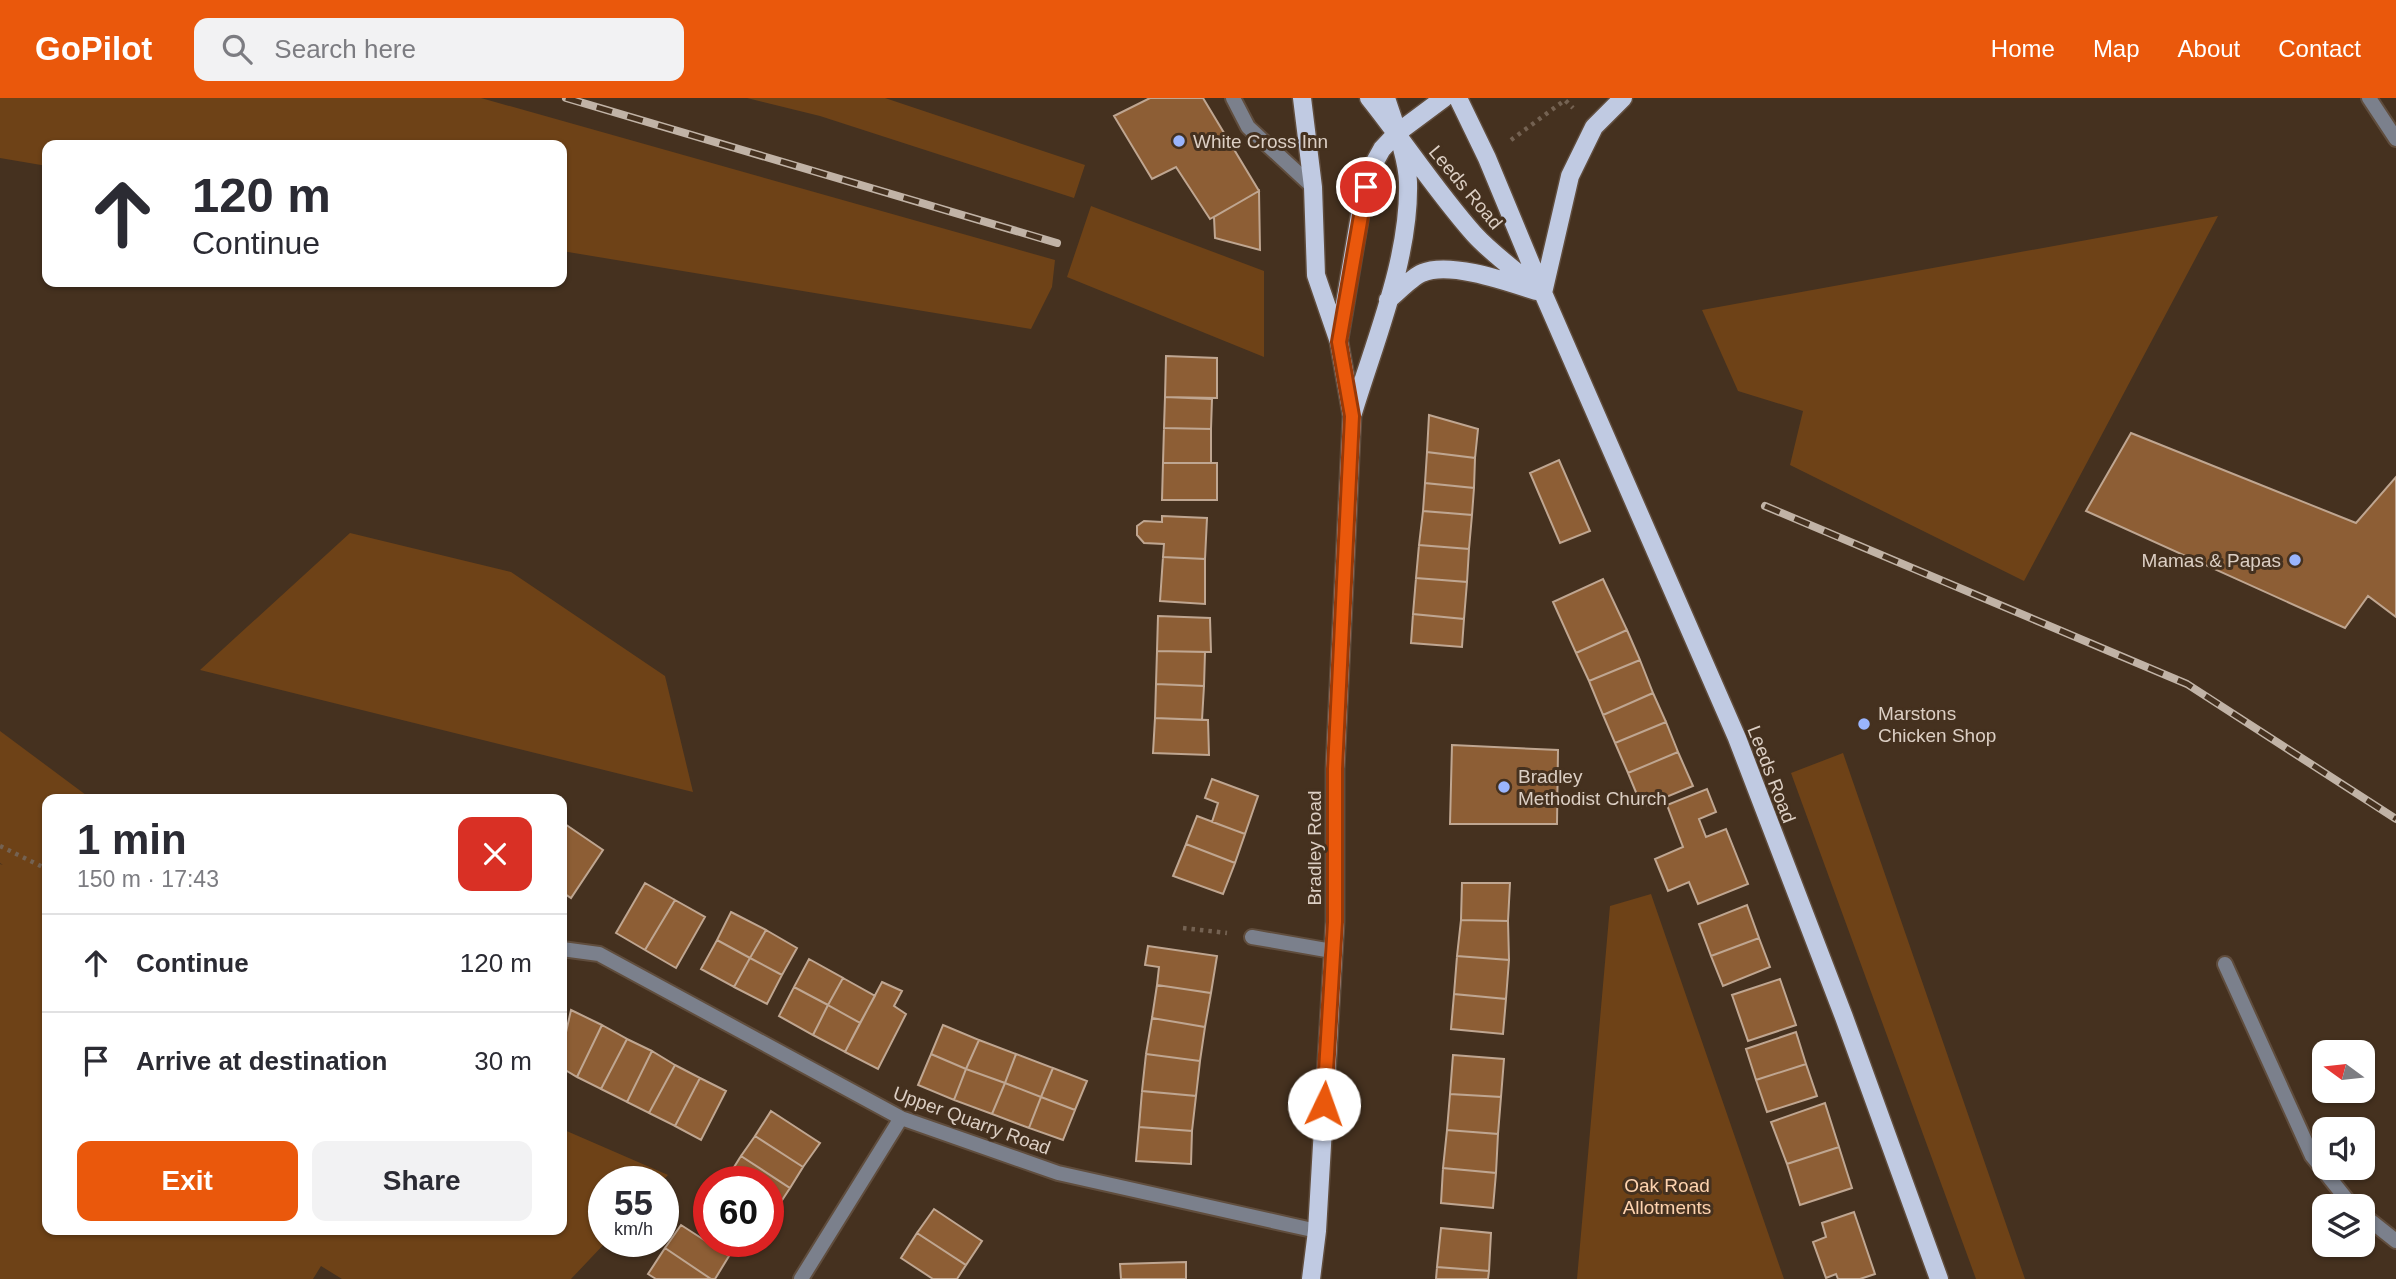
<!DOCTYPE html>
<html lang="en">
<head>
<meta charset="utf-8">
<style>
	:root { --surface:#fff; --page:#f2f2f3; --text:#2b2b33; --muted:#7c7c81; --line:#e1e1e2; --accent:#ea580c }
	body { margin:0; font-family:Arial,sans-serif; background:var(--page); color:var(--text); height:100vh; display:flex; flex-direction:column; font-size:26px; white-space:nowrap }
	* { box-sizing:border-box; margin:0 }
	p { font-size:23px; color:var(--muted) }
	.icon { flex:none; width:38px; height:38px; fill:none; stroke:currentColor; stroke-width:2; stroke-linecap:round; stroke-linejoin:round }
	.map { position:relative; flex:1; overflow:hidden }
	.side { position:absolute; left:42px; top:696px; width:525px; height:441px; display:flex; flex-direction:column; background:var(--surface); border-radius:14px; box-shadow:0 2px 5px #0004 }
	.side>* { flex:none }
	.top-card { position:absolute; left:42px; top:42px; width:525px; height:147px; border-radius:14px; box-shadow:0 2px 5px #0004; background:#fff; color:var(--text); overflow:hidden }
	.needle { width:46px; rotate:285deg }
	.fabs { position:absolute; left:2312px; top:942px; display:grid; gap:14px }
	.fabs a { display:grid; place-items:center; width:63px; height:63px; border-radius:14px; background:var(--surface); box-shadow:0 2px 5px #0004; font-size:35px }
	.speed { position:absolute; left:588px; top:1068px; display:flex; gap:14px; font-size:35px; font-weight:700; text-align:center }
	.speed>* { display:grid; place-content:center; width:91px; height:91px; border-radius:50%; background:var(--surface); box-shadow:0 2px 5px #0004; line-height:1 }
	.speed small { font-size:18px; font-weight:400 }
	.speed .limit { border:10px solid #d22; background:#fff; color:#111 }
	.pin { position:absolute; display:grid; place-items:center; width:60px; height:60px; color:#fff; margin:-30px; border:4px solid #fff; border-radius:50%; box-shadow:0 2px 7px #0007 }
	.me { position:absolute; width:77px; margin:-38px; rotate:3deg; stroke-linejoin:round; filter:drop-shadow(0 0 5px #0008) }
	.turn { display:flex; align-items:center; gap:24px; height:147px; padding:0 35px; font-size:32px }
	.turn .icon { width:91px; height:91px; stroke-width:2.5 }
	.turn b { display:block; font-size:49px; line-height:60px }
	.round { display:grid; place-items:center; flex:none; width:74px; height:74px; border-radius:14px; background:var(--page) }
	.summary { display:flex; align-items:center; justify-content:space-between; height:119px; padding:0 35px }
	h1 { font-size:42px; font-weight:700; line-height:52px }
	.cta { display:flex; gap:14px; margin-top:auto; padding:14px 35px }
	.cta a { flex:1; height:80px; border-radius:14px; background:var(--accent); color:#fff; font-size:28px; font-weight:700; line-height:80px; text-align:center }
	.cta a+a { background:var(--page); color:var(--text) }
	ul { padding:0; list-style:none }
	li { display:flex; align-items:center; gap:21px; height:98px; padding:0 35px; border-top:2px solid var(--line) }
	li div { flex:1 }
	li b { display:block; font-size:26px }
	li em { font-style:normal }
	header { display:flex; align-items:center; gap:42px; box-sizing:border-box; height:98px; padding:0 35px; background:var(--accent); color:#fff }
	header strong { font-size:33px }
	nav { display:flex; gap:38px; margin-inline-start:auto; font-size:24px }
	.search { width:490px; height:63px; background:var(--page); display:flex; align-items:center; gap:18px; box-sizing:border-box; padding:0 24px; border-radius:14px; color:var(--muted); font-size:26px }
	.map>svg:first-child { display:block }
	.green { fill:#6e4217 }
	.building { fill:#8d5e35; stroke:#bfa691; stroke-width:2 }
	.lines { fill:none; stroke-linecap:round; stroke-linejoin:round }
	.service-casing { stroke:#604d3d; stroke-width:18 }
	.minor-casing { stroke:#604d3d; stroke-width:18 }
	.primary-casing { stroke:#604d3d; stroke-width:21 }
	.path { stroke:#746252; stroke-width:4.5; stroke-dasharray:3.5 5; stroke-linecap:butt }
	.service { stroke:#7b808c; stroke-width:14 }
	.minor { stroke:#7b808c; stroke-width:14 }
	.primary { stroke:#c0cae2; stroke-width:18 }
	.rail-casing { stroke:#c1b3a6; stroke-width:8 }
	.rail { stroke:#45311f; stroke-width:5; stroke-dasharray:16; stroke-linecap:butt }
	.route-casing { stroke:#983908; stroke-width:18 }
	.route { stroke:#ea580c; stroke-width:12 }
	.poi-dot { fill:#9ab5fd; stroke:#45311f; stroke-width:2.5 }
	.labels { text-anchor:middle; stroke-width:6; stroke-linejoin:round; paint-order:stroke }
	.poi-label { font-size:19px; fill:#dccfc4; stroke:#45311f; text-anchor:start }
	.street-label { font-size:19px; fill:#dccfc4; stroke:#45311f }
	.park-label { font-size:19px; fill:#fed3af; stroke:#45311f }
</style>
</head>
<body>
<header>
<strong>GoPilot</strong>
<div class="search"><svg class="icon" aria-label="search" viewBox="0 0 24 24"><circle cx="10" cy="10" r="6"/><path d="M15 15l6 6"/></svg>Search here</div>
<nav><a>Home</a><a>Map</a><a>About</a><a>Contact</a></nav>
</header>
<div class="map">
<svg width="2396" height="1181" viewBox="0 0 2396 1181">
	<rect width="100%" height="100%" fill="#45311f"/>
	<!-- green -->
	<path class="green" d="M0 0H481L1055 162 1052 189 1031 231 562 153V47H47V68L0 60Z
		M747 0H885L1085 67 1074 100 820 18Z
		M1091 108 1264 173V259L1067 179Z
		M2218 118 2024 483 1790 367 1803 313 1738 293 1702 212Z
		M350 435 511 474 665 578 693 694 200 572Z
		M0 633 86 697 99 702H47V1132H562V1031L668 1077 662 1083H604V1143H607L571 1181H342L321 1168 313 1181H0V766L3 767 0 765Z
		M1843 655 2025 1181H1976L1791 675Z
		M1651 796 1784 1181H1577L1610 808Z"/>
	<!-- building -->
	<path class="building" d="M1150 0H1203L1259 93 1210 121 1176 69 1152 81 1114 18Z
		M1259 93 1260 152 1215 140 1214 119Z
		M1166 258 1217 260V300L1165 299Z
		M1165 299 1212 301 1211 331 1164 330Z
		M1429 317 1478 331 1475 360 1427 354Z
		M1164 330 1211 331V365H1163Z
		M2131 335 2356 425 2396 379V519L2368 498 2345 530 2086 413Z
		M1427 354 1475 360 1474 390 1425 385Z
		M1559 362 1590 433 1560 445 1530 375Z
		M1163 365H1217V402H1162Z
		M1425 385 1474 390 1472 417 1423 413Z
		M1423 413 1472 417 1469 451 1419 447Z
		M1162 418 1207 420 1205 461 1163 459 1164 446 1144 445 1137 437V428L1144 423 1162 424Z
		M1419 447 1469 451 1467 484 1416 480Z
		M1163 459 1205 461V506L1160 503Z
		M1416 480 1467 484 1464 521 1413 516Z
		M1603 481 1627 532 1576 555 1553 504Z
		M1413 516 1464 521 1462 549 1411 545Z
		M1158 518 1210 520 1211 554 1157 553Z
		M1627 532 1640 562 1589 583 1576 555Z
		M1157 553 1205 554 1204 588 1156 586Z
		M1640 562 1653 595 1603 617 1589 583Z
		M1156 586 1204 588 1202 622 1155 620Z
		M1653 595 1666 624 1615 645 1603 617Z
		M1155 620 1208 622 1209 657 1153 655Z
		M1666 624 1678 654 1628 675 1615 645Z
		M1452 647 1558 652 1557 726H1450Z
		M1678 654 1693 688 1642 709 1628 675Z
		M1212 681 1258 698 1245 736 1212 724 1218 705 1205 700Z
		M1707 691 1716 714 1699 721 1706 739 1726 731 1748 786 1698 806 1689 784 1668 793 1655 761 1683 749 1667 707Z
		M1197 718 1245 736 1235 765 1186 746Z
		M562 724 603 752 571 800 562 794Z
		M1186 746 1235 765 1223 796 1173 778Z
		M645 785 675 802 645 852 616 835Z
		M1462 785H1510L1508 823 1461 822Z
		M675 802 705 819 676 870 645 852Z
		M1747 807 1759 840 1711 858 1699 826Z
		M731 814 766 832 750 860 717 842Z
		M1461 822 1508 823 1509 862 1457 858Z
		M766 832 797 850 782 877 750 860Z
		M1759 840 1770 869 1723 888 1711 858Z
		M717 842 750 860 734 889 701 871Z
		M1148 848 1217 858 1211 895 1157 887 1159 869 1145 867Z
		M1457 858 1509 862 1506 901 1454 896Z
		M750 860 782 877 767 906 734 889Z
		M809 861 843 880 828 907 794 889Z
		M843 880 875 898 860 925 828 907Z
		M1780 881 1796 927 1748 943 1732 897Z
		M882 884 902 893 894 908 906 916 878 971 845 954Z
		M1157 887 1211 895 1205 929 1152 920Z
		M794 889 828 907 813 937 779 918Z
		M1454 896 1506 901 1503 936 1451 931Z
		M828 907 860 925 845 954 813 937Z
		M571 912 602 927 577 979 562 970V952Z
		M1152 920 1205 929 1200 963 1146 956Z
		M602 927 627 941 601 991 577 979Z
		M943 927 979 942 966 971 931 956Z
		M1796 934 1806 966 1756 982 1746 951Z
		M627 941 652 953 627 1004 601 991Z
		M979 942 1016 956 1005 985 966 971Z
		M652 953 675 967 649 1015 627 1004Z
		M931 956 966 971 954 1002 918 987Z
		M1016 956 1053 970 1041 999 1005 985Z
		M1146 956 1200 963 1196 998 1142 993Z
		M1453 957 1504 961 1501 999 1450 996Z
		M1806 966 1817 998 1767 1014 1756 982Z
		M675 967 700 980 675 1028 649 1015Z
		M1053 970 1087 983 1075 1012 1041 999Z
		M966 971 1005 985 992 1016 954 1002Z
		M700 980 726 993 701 1042 675 1028Z
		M1005 985 1041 999 1029 1030 992 1016Z
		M1142 993 1196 998 1192 1033 1139 1029Z
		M1450 996 1501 999 1498 1036 1447 1032Z
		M1041 999 1075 1012 1063 1042 1029 1030Z
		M1825 1005 1839 1049 1787 1066 1771 1024Z
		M771 1013 820 1045 803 1069 755 1038Z
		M1139 1029 1192 1033 1191 1066 1136 1063Z
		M1447 1032 1498 1036 1496 1075 1443 1070Z
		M755 1038 803 1069 790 1090 741 1058Z
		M1839 1049 1852 1090 1800 1107 1787 1066Z
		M741 1058 790 1090 775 1113 768 1109V1083L726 1082Z
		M1443 1070 1496 1075 1493 1110 1441 1105Z
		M934 1111 982 1143 966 1167 917 1135Z
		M1854 1114 1875 1176 1860 1181H1838L1836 1176 1826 1180 1813 1144 1826 1139 1822 1125Z
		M681 1127 729 1158 715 1181H711L665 1150Z
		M1441 1130 1491 1135 1489 1173 1437 1169Z
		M917 1135 966 1167 957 1181H933L901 1160Z
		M665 1150 711 1181H656L648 1176Z
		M1186 1164V1181H1121L1120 1166Z
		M1437 1169 1489 1173 1488 1181H1436Z"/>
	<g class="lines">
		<defs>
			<path id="service" d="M1233 0 1248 29 1313 89
				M2369 0 2396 41
				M2225 866 2312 1058 2352 1108
				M2362 1116 2396 1143"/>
			<path id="minor" d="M1252 839 1332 853
				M562 851 599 856 901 1020 1058 1075 1317 1133
				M801 1181 901 1020"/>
			<path id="primary" d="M1302 0 1313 89 1316 177 1339 244 1352 318 1335 671V824L1317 1133 1311 1181
				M1369 0C1405 45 1436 93 1474 136 1493 157 1518 174 1540 193
				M1458 0 1487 60 1543 195 1737 640 1844 919 1939 1181
				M1543 195 1570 78 1594 29 1623 0
				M1388 202C1397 195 1412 179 1422 175 1450 163 1508 184 1536 193
				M1339 241 1362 105 1372 69 1382 51 1397 35 1444 0
				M1353 315C1375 242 1410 160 1408 84 1407 58 1394 25 1386 0"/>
		</defs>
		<!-- service casing -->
		<use href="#service" class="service-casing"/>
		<!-- minor casing -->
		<use href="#minor" class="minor-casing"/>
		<!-- primary casing -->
		<use href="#primary" class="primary-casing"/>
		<!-- path -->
		<path class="path" d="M1511 42 1565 2 1573 10
			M0 748 47 771
			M1183 830 1227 835"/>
		<!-- service -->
		<use href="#service" class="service"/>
		<!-- minor -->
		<use href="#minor" class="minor"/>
		<!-- primary -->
		<use href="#primary" class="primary"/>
		<defs>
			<path id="rail" d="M566 0 1057 145
				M1765 408 2187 586 2396 721"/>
		</defs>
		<!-- rail casing -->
		<use href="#rail" class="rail-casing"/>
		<!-- rail -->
		<use href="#rail" class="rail"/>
	</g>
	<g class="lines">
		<defs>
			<path id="route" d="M1324 1006 1335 824V671L1352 318 1339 244 1366 89"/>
		</defs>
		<!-- route casing -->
		<use href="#route" class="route-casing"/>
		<!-- route -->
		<use href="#route" class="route"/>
	</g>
	<!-- markers -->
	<g class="poi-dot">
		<circle cx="1179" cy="43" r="7"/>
		<circle cx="2295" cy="462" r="7"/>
		<circle cx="1864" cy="626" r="7"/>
		<circle cx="1504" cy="689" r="7"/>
	</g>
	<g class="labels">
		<!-- poi labels -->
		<g class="poi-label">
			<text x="1193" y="50">White Cross Inn</text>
			<text x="2281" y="469" text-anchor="end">Mamas &amp; Papas</text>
			<text x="1878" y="622">Marstons<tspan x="1878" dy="22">Chicken Shop</tspan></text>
			<text x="1518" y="685">Bradley<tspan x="1518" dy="22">Methodist Church</tspan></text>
		</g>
		<!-- street labels -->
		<g class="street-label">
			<text transform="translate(1466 89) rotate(50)" y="7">Leeds Road</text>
			<text transform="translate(1772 676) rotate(69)" y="7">Leeds Road</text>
			<text transform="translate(1314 750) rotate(-90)" y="7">Bradley Road</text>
			<text transform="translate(972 1022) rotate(20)" y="7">Upper Quarry Road</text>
		</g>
		<!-- park labels -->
		<g class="park-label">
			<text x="1667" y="1094">Oak Road<tspan x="1667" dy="22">Allotments</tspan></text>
		</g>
	</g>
</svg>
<div class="fabs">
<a><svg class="needle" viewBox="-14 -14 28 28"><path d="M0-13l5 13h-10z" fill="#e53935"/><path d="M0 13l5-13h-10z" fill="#7c7c81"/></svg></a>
<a><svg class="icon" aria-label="sound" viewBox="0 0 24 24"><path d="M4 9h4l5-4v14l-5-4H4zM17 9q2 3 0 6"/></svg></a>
<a><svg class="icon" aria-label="layers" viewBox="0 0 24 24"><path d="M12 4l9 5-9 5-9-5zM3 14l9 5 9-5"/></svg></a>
</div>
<div class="speed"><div>55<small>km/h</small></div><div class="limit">60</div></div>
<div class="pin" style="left:1366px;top:89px;background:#d93025"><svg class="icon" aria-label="arrive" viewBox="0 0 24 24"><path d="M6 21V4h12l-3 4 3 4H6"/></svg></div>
<svg class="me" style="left:1324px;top:1006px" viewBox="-20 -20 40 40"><circle r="19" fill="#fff"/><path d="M0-13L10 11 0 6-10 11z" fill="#ea580c"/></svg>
<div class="top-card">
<div class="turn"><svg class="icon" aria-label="ahead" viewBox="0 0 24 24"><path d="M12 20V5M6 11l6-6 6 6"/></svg><div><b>120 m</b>Continue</div></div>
</div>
<section class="side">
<div class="summary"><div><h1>1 min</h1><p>150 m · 17:43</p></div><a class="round" style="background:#d93025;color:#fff"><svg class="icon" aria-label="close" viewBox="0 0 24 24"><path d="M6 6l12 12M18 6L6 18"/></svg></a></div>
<ul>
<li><svg class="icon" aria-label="ahead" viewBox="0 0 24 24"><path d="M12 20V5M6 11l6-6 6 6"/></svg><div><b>Continue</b></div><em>120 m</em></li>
<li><svg class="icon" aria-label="arrive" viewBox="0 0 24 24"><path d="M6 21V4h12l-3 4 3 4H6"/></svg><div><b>Arrive at destination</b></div><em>30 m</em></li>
</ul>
<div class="cta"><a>Exit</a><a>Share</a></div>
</section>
</div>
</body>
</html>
